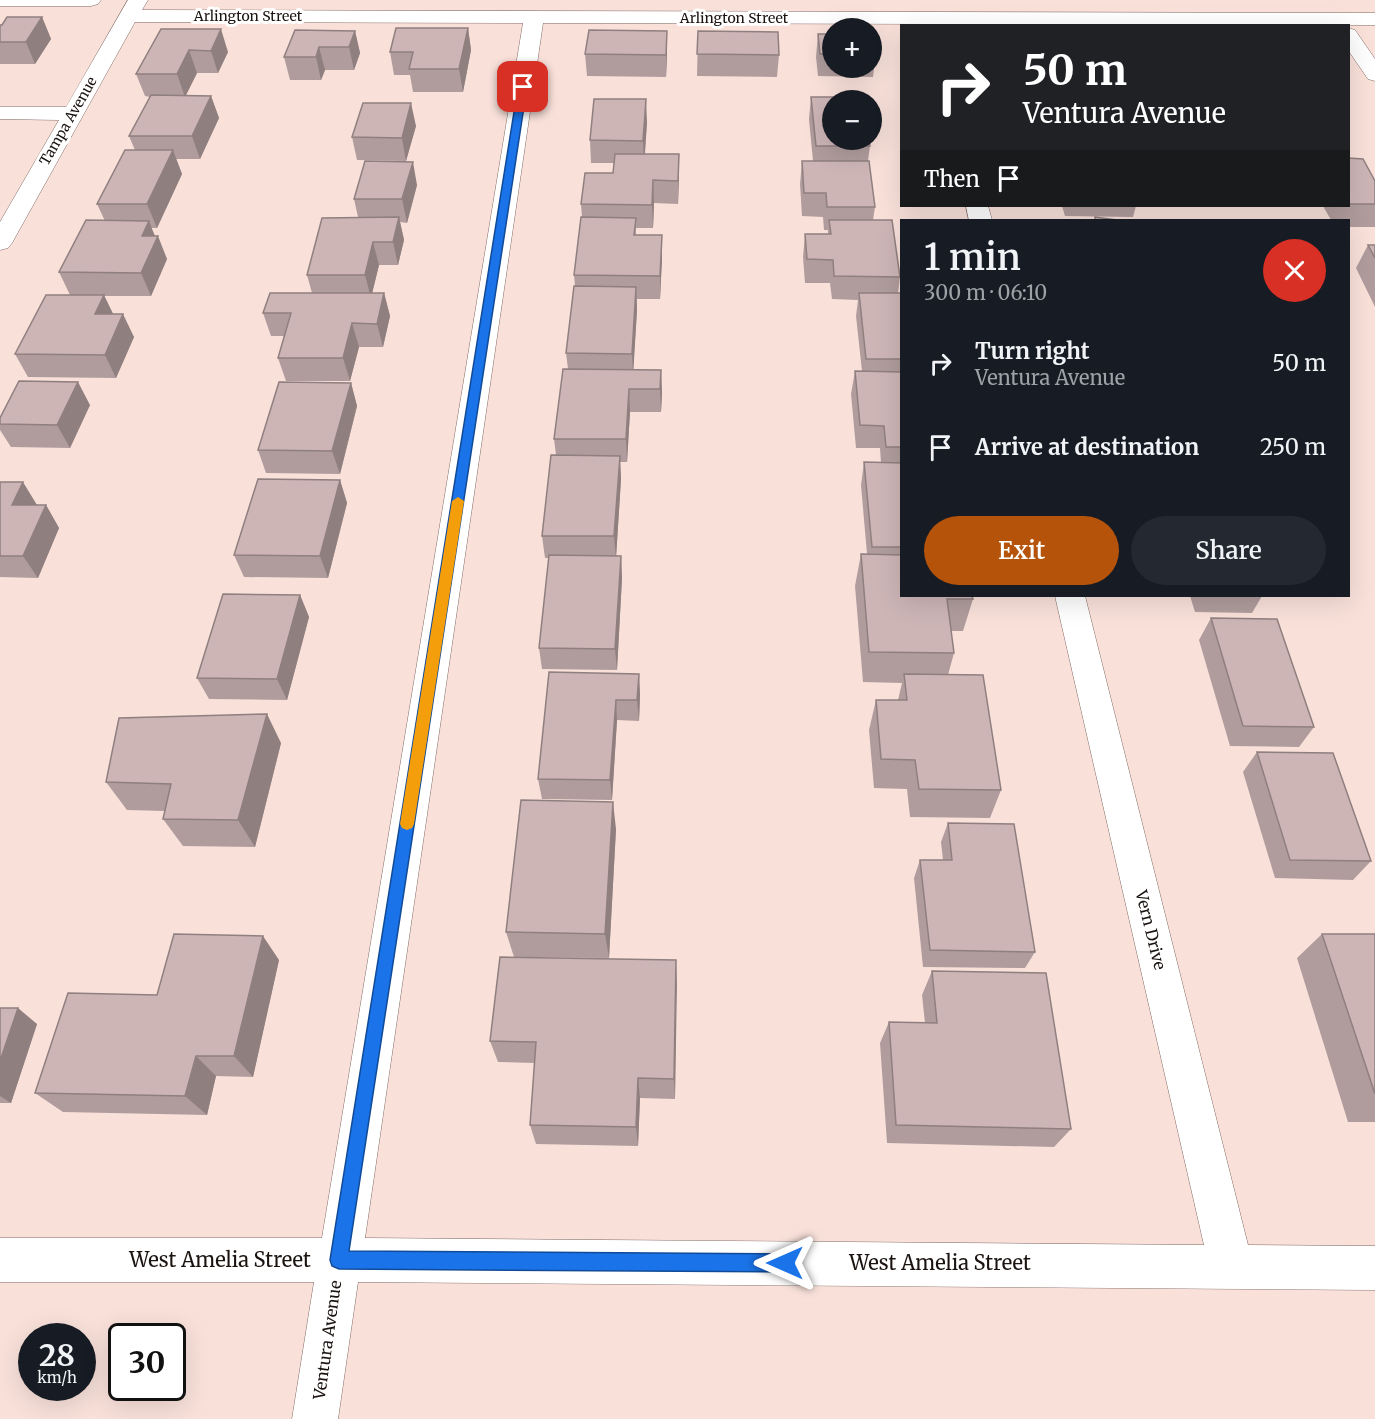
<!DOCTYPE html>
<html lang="en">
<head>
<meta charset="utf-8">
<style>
	:root { --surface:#171b24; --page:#242831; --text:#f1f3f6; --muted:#9ea1a6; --accent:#b45309 }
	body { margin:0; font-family:Merriweather,serif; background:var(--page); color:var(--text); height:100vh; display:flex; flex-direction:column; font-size:22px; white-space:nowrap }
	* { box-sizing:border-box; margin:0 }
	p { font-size:20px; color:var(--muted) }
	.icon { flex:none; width:33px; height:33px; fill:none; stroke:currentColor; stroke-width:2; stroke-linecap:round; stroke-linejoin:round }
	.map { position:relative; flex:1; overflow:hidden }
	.panel { position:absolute; left:900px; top:219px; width:450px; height:378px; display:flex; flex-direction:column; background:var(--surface); border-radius:0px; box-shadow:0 6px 24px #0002 }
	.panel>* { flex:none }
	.top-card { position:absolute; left:900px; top:24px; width:450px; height:183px; border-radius:0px; box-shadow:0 6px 24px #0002; background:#202124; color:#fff; overflow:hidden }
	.buttons { position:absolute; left:822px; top:18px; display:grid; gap:12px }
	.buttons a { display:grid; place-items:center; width:60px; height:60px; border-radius:50%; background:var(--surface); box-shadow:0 6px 24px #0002; font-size:30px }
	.speed { position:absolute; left:18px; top:1323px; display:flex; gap:12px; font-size:30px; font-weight:700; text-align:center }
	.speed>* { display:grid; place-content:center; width:78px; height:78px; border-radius:50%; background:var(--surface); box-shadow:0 6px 24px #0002; line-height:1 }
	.speed small { font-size:15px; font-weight:400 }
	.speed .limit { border:3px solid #111; border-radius:9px; background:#fff; color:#111 }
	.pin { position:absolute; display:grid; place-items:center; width:51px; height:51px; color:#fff; margin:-26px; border-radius:12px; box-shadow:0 3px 9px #0006 }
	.me { position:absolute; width:66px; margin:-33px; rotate:270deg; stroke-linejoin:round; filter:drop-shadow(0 0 4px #0008) }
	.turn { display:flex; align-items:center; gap:21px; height:126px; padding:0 24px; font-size:27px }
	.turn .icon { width:78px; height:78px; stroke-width:2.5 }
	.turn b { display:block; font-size:42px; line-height:51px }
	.then { display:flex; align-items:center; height:57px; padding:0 24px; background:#0003; gap:12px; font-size:22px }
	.round { display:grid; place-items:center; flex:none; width:63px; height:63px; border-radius:32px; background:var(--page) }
	.summary { display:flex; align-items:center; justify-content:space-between; height:102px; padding:0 24px }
	h1 { font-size:36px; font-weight:600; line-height:45px }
	.cta { display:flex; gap:12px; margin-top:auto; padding:12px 24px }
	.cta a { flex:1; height:69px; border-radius:36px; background:var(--accent); color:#fff; font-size:24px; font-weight:600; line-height:69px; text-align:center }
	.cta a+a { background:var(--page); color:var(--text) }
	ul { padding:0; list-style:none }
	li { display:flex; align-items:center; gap:18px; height:84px; padding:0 24px }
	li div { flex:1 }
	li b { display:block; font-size:22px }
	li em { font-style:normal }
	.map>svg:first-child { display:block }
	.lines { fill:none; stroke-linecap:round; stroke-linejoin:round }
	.minor-casing { stroke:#816c66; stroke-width:1 }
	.minor { fill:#fff; fill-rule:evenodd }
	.wall { fill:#b09c9d }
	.shaded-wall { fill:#907f7f }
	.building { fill:#cdb5b6; stroke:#907f7f; stroke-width:1.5 }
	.route { fill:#1a73e8; stroke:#114b97; stroke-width:1.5 }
	.slow { fill:#f59e0b }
	.labels { text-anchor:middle; stroke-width:6; stroke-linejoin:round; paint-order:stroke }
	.far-street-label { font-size:14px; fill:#1a1310; stroke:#fff }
	.street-label { font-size:16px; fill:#1a1310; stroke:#fff }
	.near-street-label { font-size:20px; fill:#1a1310; stroke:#fff }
</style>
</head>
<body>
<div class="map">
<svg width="1375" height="1419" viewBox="0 0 1375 1419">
	<rect width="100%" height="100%" fill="#f9e1da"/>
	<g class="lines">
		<defs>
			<path id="minor" d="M0 0H101L98 4 91 6H0Z
				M128 0H148L142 10 1375 13V25L543 23 365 1238 1204 1245 1055 596H1085L1248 1245 1375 1246V1290L358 1282 338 1419H292L314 1282H0V1238H322L523 23 135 22 12 243 8 248 0 250V222L59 120 0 119V107H66Z
				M1348 28 1355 30 1375 59V81L1368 79 1348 50Z
				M966 206H988L992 220H969Z"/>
		</defs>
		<!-- minor casing -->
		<use href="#minor" class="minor-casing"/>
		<!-- minor -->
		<use href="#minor" class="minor"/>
	</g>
	<!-- wall -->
	<path class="wall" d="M42 17 51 39 35 64H0V25Z
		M468 28 471 50 463 92H413L410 75H394L390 52Z
		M161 29 228 52 218 73H197L186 95 211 96 219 118 200 159H176L182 174 157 228H151L167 259 151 296H104L113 314 134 337 116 378 28 377 15 354 70 295 59 272 105 221 97 204 135 150 129 136 150 97 145 96 136 74Z
		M355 31 360 53 354 70H325L321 80H290L284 57Z
		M698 31 779 55 777 77 697 76Z
		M818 34H832V68H872V35L876 54 873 77 818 76 816 57Z
		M667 53 666 77 587 76 585 54Z
		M811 97 870 146 868 161 875 207 873 220 900 277 898 293H902V596L973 599 963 631H951L954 653 948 675 1001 790 990 818 910 817 907 789 874 788 869 730 876 700H898L902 683 863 682 855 586 861 554H867L861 485 864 462 881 463 880 448H856L851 394 855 371H862L856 316 858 300 832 299 830 283H805L803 257 805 234H828V230H824L823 217 802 216 800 184 802 161H813L809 119Z
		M647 122 645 154H679L678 204 654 203 653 228H636V235L662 258 660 299H637V310L633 370H661L662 393 661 412H630L627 462H620L621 479 616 556H621L622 578 617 670 542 669 539 648 549 558H545L542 536 556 455 554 439 568 369 566 353 575 286 574 275 582 217 581 204 613 173 614 163H591L590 140Z
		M416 126 406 161 357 160 352 137Z
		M1348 158 1375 181V227H1348V220H1331L1323 206H1348Z
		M417 185 407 223 400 222 404 240 398 265H379L372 293H384L390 316 383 347H359L350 381H286L278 358 284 336H271L263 313 312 293 307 275 358 217 354 199Z
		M1062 206H1136L1133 217 1065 216Z
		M1368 245H1375V307L1356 268Z
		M351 383 357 406 340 474 266 473 258 450Z
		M90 405 70 448 11 447 0 430V418Z
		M340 480 347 503 328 578 244 577 234 555Z
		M0 482 37 505H46L59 528 38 578 0 577Z
		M300 595 309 617 287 700 209 699 197 678Z
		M1190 596H1262L1252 613 1195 612Z
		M1211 618 1314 727 1299 747 1230 746 1199 640Z
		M639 674 640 695 639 721 617 720 612 800 542 799 538 779Z
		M281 743 255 847 183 846 163 819 165 811 127 810 106 782Z
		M1257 752 1371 861 1353 880 1275 878 1243 772Z
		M948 823 1035 952 1025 968 923 967 914 878 920 860H943L941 842Z
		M616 829 609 958 514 957 506 932Z
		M1322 934H1375V1122H1348L1297 958Z
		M279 960 253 1077 216 1076 207 1115 63 1112 35 1093 157 995Z
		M676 960 675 1099 640 1098 638 1146 536 1144 530 1125 535 1063 498 1062 490 1041Z
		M932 971 1071 1129 1054 1147 887 1143 880 1043 889 1022 925 1023 922 995Z
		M0 1008 37 1024 11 1103H0Z"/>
	<!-- shaded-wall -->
	<path class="shaded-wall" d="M42 17 51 39 35 64 26 42Z
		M468 28 471 50 463 92 459 69Z
		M221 29 228 52 218 73 211 51Z
		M355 31 360 53 354 70 349 47Z
		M667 31V53L666 77V55Z
		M319 47 325 70 321 80 316 57Z
		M189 50 197 73 185 97 177 74Z
		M211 96 219 118 200 159 192 136Z
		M646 99 647 122 644 164 643 141Z
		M411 103 416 126 406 161 402 138Z
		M173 150 182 174 157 228 147 204Z
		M679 154V178L678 204V181Z
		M413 162 417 185 407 223 402 199Z
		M653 180 654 203 653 228 652 205Z
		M399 217 404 240 398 265 393 242Z
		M149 221 156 239 158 236 167 259 151 296 141 273 142 236Z
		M662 235V258L660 299V276Z
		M373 242 379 265 371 298 365 275Z
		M636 287 637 310 633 377 632 354Z
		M384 293 390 316 383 347 377 324Z
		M104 295 115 318 95 314Z
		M123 314 134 337 116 378 105 355Z
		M352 323 359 347 350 381 343 358Z
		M661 370 662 393 661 412 660 389Z
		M78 382 90 405 70 448 57 425Z
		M351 383 357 406 340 474 332 451Z
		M629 389 630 412 627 462 626 439Z
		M620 456 621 479 616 559 614 536Z
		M340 480 347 503 328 578 320 556Z
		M23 482 37 505 27 527 12 505Z
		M46 505 59 528 38 578 23 556Z
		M621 556 622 578 617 670 615 649Z
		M300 595 309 617 287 700 277 679Z
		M639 674 640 695 639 721 637 700Z
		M616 700 617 720 612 800 610 780Z
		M267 714 281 743 255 847 238 820Z
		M613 802 616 829 609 958 605 934Z
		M263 936 279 960 253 1077 234 1056Z
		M676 960 677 984 675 1099 674 1079Z
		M18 1008 37 1024 11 1103 0 1096V1061Z
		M196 1056 216 1076 207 1115 185 1096Z
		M638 1078 640 1098 638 1146 636 1127Z"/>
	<!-- building -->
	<path class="building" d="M7 17H42L26 42H0V25H2Z
		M396 28H468L459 69H409L413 52H390Z
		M161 29H221L211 51 189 50 177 74H136Z
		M295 30 355 31 349 47H319L316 57H284Z
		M589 30 667 31 666 55 585 54Z
		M698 31 778 32 779 55 697 54Z
		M818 34H832V54H820Z
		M872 35H873L876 54H872Z
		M151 95 211 96 192 136H129Z
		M811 97H861L862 100H832V140H869L870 146H816Z
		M594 99H646L643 141 590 140Z
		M363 103H411L402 138 352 137Z
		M125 150H173L147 204H97Z
		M615 154H679L678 181 653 180 652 205 581 204 585 173H613Z
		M1348 158 1363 159 1375 181V204H1348Z
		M365 161 413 162 402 199H354Z
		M802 161H869L875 207H827L826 193H804Z
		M399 217 393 242H373L365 275H307L322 218Z
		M581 217 636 218 634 235H662L660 276 574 275Z
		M1095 217 1117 220H1095Z
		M86 220 149 221 142 236H158L141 273 59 272Z
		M829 220H892L900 277 834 276 833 260 807 259 805 234H831Z
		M1368 245H1375V258Z
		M574 286 636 287 632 354 566 353Z
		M270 293H384L377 324 352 323 343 358H278L291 313H263Z
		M859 293H902V359H866Z
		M46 295H104L95 314H123L105 355 15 354Z
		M563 369 661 370 660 389H629L626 439H554Z
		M855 371 902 372V447H886L884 426 860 425Z
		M19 381 78 382 57 425 0 424V418Z
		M279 382 351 383 332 451 258 450Z
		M551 455 620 456 614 536H542Z
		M864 462 902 463V547H872Z
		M258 479 340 480 320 556 234 555Z
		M0 482H23L12 505H46L23 556H0Z
		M861 554 902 555V596H972L973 599H947L954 653 869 652Z
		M549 555 621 556 615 649 539 648Z
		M223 594 300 595 277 679 197 678Z
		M1211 618 1277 619 1314 727 1243 726Z
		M549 672 639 674 637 700H616L610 780 538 779Z
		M904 674 983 675 1001 790 919 789 915 760 881 759 876 700H907Z
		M267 714 238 820 163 819 171 784 106 782 119 718Z
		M1257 752 1333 753 1371 861 1290 860Z
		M521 800 613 802 605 934 506 932Z
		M948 823 1014 824 1035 952 930 950 920 860H952Z
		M174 934 263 936 234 1056H196L185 1096 35 1093 68 993 157 995Z
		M1322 934H1375V1094Z
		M500 957 676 960 674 1079 638 1078 636 1127 530 1125 536 1042 490 1041Z
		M932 971 1046 973 1071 1129 896 1125 889 1022 937 1023Z
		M0 1008H18L0 1061Z"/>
	<!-- route -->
	<path class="route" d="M523 85 527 87 349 1251 785 1254 791 1256 794 1263 791 1269 785 1272 339 1269 332 1266 330 1260 518 87Z"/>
	<!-- slow -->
	<path class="slow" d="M458 497 464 501 414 824 412 828 407 830 402 828 400 824 452 501Z"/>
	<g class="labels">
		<!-- far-street labels -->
		<g class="far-street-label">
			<text x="248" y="21">Arlington Street</text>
			<text x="734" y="23">Arlington Street</text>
			<text transform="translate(68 121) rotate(-60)" y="5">Tampa Avenue</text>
		</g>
		<!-- street labels -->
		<g class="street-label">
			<text transform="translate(1151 930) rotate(76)" y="6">Vern Drive</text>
			<text transform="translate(327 1340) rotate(-82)" y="6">Ventura Avenue</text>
		</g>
		<!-- near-street labels -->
		<g class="near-street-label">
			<text x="220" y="1267">West Amelia Street</text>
			<text x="940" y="1270">West Amelia Street</text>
		</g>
	</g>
</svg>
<div class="buttons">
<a>+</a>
<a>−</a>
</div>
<div class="speed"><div>28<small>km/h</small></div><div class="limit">30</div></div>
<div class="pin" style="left:523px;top:87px;background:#d93025"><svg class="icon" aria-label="arrive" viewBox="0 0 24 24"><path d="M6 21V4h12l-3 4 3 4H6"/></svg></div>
<svg class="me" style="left:785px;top:1263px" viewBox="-20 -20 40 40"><path d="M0-17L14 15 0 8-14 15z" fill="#1a73e8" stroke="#fff" stroke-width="4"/></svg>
<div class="top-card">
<div class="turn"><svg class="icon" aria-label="right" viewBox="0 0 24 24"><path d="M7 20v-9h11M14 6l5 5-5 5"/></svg><div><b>50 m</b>Ventura Avenue</div></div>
<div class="then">Then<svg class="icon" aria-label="arrive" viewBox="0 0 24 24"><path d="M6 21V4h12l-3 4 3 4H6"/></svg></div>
</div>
<section class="panel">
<div class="summary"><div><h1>1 min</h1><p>300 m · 06:10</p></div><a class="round" style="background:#d93025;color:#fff"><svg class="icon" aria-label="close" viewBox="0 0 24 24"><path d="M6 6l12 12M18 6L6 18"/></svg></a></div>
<ul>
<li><svg class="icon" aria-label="right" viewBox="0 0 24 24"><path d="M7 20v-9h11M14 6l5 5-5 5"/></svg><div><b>Turn right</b><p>Ventura Avenue</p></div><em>50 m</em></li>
<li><svg class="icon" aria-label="arrive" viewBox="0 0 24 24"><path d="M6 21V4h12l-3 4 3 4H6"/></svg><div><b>Arrive at destination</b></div><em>250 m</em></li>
</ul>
<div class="cta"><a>Exit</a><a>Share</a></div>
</section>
</div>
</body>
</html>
